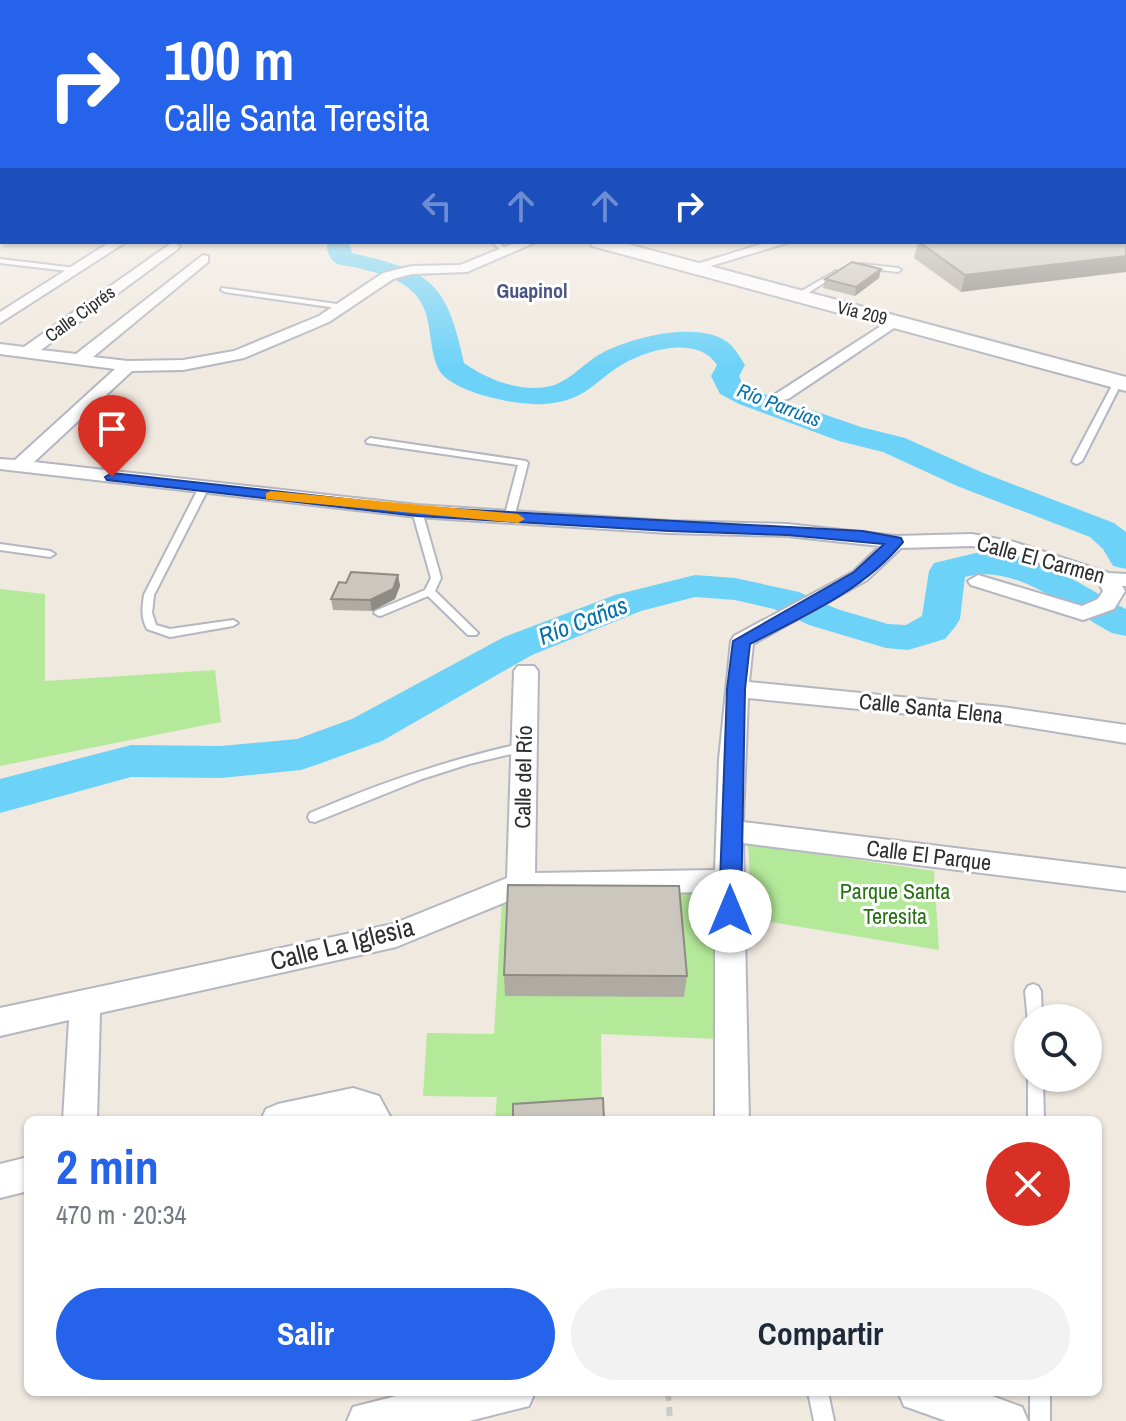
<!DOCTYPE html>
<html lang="es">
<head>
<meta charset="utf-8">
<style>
	:root { --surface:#fff; --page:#f2f2f3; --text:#1f2937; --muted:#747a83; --accent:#2563eb }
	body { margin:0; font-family:"Archivo Narrow",sans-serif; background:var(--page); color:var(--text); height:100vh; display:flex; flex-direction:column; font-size:30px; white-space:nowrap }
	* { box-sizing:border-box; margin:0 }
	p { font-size:26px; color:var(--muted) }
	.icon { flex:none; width:44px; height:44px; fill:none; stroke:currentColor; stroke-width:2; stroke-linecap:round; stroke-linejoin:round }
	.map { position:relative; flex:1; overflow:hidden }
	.panel { position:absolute; left:24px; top:1116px; width:1078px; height:280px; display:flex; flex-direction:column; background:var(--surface); border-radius:12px; box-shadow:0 2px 6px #0004 }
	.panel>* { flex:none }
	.banner { position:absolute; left:0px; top:0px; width:1126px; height:244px; box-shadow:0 2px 6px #0004; background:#2563eb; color:#fff; overflow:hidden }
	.controls { position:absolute; left:1014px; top:1004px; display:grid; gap:16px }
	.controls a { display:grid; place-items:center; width:88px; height:88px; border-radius:50%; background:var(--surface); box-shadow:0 2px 6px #0004; font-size:40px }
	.pin { position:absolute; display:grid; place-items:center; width:68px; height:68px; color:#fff; margin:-82px -34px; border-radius:50% 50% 50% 0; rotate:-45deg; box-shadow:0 0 8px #0007 }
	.pin .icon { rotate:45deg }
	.me { position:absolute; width:88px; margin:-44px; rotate:0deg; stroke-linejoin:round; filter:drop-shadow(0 0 6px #0008) }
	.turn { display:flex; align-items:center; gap:28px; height:168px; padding:0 32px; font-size:36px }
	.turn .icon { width:104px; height:104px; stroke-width:2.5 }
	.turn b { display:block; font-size:56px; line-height:68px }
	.lanes { display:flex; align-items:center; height:76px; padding:0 32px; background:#0003; justify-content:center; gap:40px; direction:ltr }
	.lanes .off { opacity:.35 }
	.round { display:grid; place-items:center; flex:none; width:84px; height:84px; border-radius:42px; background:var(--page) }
	.overview { display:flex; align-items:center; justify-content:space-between; height:136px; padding:0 32px }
	h1 { font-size:48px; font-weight:800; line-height:60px; color:var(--accent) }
	.cta { display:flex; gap:16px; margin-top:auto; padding:16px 32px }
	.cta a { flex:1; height:92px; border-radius:48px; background:var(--accent); color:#fff; font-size:32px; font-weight:800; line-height:92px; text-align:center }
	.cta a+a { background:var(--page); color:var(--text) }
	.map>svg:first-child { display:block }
	.green { fill:#b4e99a }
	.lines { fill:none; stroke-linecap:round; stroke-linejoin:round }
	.river { fill:#6dd2f7; fill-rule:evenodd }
	.lane-casing { stroke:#b4b6c2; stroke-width:4 }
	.street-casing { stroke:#b4b6c2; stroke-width:4 }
	.secondary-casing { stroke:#b4b6c2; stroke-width:4 }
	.path { stroke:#c9c9c9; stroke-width:6; stroke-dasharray:9 6; stroke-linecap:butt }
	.lane { fill:#fff; fill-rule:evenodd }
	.street { fill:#fff; fill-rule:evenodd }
	.secondary { fill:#fff; fill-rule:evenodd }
	.wall { fill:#afaba3 }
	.shaded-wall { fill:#8e8b85 }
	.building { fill:#cbc7be; stroke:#8e8b85; stroke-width:2 }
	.route { fill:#2563eb; stroke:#184099; stroke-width:2 }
	.slow { fill:#f59e0b }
	.labels { text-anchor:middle; stroke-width:6; stroke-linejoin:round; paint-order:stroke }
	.far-street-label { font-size:18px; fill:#2e2e2e; stroke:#fff }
	.far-neighbourhood-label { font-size:20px; font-weight:bold; fill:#4a5483; stroke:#fff }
	.far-water-label { font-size:20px; font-style:italic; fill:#0471ab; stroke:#fff }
	.street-label { font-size:22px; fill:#2e2e2e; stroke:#fff }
	.park-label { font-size:22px; fill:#297216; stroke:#fff }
	.water-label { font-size:24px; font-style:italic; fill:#0471ab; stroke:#fff }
	.near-street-label { font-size:26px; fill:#2e2e2e; stroke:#fff }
</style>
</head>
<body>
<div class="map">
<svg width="1126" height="1421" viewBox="0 0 1126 1421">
	<rect width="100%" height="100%" fill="#f0e9e0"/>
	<!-- green -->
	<path class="green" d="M0 589 45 594V681L215 670 221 722 0 766Z
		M748 844 934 871 939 950 753 919Z
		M705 889 717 895 718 1039 601 1034 602 1113 495 1120 497 1097 423 1096 427 1033 494 1034 502 901Z"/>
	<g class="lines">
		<!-- river -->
		<path class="river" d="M0 174H2V186H0Z
			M327 242H349L352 253C432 271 447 283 464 363 488 380 521 393 551 386 570 381 585 362 602 353 631 337 697 321 726 341 734 346 740 357 745 365L739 376 742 383 759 392 861 427 905 438 981 472 1114 523 1126 532V569L1113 566 1103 549 1090 537 957 486 883 452 839 441 739 404 720 394 711 376 717 365C698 334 644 350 618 367 604 376 593 388 579 395 568 401 556 403 544 404 519 406 449 393 438 368 427 345 434 313 414 293 399 277 374 272 354 267 349 266 340 266 336 263 329 259 326 249 327 242Z
			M984 551C1034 549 1083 587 1126 609V636L1112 633C1068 610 1016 562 965 577L960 619 955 627 945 639 908 650 886 648 809 625 774 609 735 600 695 597 641 611 532 655 382 741 316 765 301 770 221 778 131 777 0 813V779L131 745 221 746 297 739 352 719 504 637 615 595 695 575 735 578 799 592 837 609 888 624 906 625 922 616 929 571 934 563Z"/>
		<defs>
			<path id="lane" d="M1124 183 1126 184V188L1124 187Z
				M491 242H498L509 251 504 252Z
				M0 259 76 268 79 270 76 272 0 263Z
				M861 264 898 268 901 270 898 272 859 267 858 266Z
				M836 271 839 273 838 274 800 298 793 296Z
				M222 288 344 305 348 307 344 309 225 292 221 290Z
				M1115 380 1122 382 1082 461 1077 464 1074 463 1072 461Z
				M370 438 526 461 528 463 514 518 509 521 504 518 518 465 367 443 366 441Z
				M203 486 208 489 154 595 152 613 156 625 170 629 233 620 238 623 233 626 170 637 147 629C141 618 142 608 144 595L198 489Z
				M417 508 422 511 441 578 435 591 476 631 478 633 476 635H468L428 596 383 615 379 616 374 613 375 611 425 590 431 578 412 511Z
				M0 544 50 551 55 554 50 557 0 550Z
				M524 743 528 744 530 747 528 750 469 764 422 779 315 822 310 821 308 817 310 813C380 783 450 759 524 743Z
				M1033 984 1038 986 1041 991 1042 1018H1028V1022L1025 991 1028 986Z
				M1028 1075V1078H1043L1044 1120H1028Z
				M808 1392H828L834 1421H814Z
				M1030 1392H1050V1421H1030Z"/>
			<path id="street" d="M1126 197V205L1124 206V198Z
				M2 203V211L0 212V204Z
				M110 242H126L0 323V312Z
				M173 242 180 246 178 249 41 350 76 354 203 255 208 256V262L93 357 128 361 183 360 234 351 319 316 383 273 412 266 460 265 517 242H536L467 272 412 274 393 279 329 322 244 358 183 370 132 371 34 462 417 505 669 521 787 524 896 536 972 534 1014 542 1109 573 1126 574V586H1122L1125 591 1114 609 1083 620 971 585 968 581 978 575 1082 606 1098 599 1103 591 1099 583 1003 551 972 546 901 548 867 580 753 644 749 682 1002 707 1126 725V743L1002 723 748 698 743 820V822L1126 869V891L743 843 749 1120H715V892L523 895 396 947 100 1013 97 1120H63L69 1020 0 1036V1008L393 924 507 878 514 671 518 666H534L538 671 535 873 715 870 719 760 731 641 734 636 853 572 880 546 787 536 669 533 417 517 0 469V459L15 460 115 369 0 354V344L24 347Z
				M768 242H790L691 272 684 268Z
				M895 317 900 318V324L788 399 782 400 774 395Z
				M353 1088 379 1096 392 1120H261L266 1109 278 1104Z
				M28 1157V1191L0 1198V1164Z
				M412 1392H535L529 1406 469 1421H347L353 1407Z
				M898 1392H981L1022 1407 1028 1421H946L904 1406Z"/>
			<path id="secondary" d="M590 242H620L1126 377V391L592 246Z"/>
		</defs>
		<!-- lane casing -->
		<use href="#lane" class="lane-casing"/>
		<!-- street casing -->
		<use href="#street" class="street-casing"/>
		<!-- secondary casing -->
		<use href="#secondary" class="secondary-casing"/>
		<!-- path -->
		<path class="path" d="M668 1392 670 1421"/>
		<!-- lane -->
		<use href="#lane" class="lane"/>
		<!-- street -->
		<use href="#street" class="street"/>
		<!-- secondary -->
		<use href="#secondary" class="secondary"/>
	</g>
	<!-- wall -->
	<path class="wall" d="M918 242H1124L961 292 914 258Z
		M881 269 879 278 855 296 823 288 825 279Z
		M398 575 400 586 395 599 372 611 333 610 331 599 346 583Z
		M504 975 687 976 684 997 505 996Z"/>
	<!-- shaded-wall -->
	<path class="shaded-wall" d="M1126 256V272L961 292 965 275Z
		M881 269 879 278 855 296 856 287Z
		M398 575 400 586 395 599 372 611 370 600Z"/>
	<!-- building -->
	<path class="building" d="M1124 237 1126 238V256L965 275 919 242H1124Z
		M852 262 881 269 856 287 825 279Z
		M351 572 398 575 393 589 370 600 331 599 339 582 346 583Z
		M508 885 679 886 687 976 504 975Z
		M603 1098 604 1120H513V1104Z"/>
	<!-- sky -->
	<linearGradient id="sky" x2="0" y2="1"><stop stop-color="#77c0ee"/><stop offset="0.46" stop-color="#f8f5f1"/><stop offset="1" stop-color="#f8f5f1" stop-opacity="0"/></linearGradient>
	<rect width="1126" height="367" fill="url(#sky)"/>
	<!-- route -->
	<path class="route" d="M112 473 417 507 863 531 901 538 903 542C864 590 804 616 750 644L745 689 741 911 738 917 730 919 722 917 719 911 727 689 733 641 854 572 884 544 787 535 669 531 417 516 107 480 105 477Z"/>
	<!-- slow -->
	<path class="slow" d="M271 491 518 514 525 519 518 523 266 499V493Z"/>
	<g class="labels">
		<!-- far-street labels -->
		<g class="far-street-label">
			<text transform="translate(862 313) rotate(14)" y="6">Vía 209</text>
			<text transform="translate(80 314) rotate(-36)" y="6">Calle Ciprés</text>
		</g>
		<!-- far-neighbourhood labels -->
		<g class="far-neighbourhood-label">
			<text x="532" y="298">Guapinol</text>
		</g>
		<!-- far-water labels -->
		<g class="far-water-label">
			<text transform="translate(779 405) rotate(21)" y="7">Río Parrúas</text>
		</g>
		<!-- street labels -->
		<g class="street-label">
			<text transform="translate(1041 559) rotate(15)" y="8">Calle El Carmen</text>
			<text transform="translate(931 708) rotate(6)" y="8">Calle Santa Elena</text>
			<text transform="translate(523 777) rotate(-89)" y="8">Calle del Río</text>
			<text transform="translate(929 855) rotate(7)" y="8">Calle El Parque</text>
		</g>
		<!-- park labels -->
		<g class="park-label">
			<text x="895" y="899">Parque Santa<tspan x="895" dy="25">Teresita</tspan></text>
		</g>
		<!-- water labels -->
		<g class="water-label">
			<text transform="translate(583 621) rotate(-21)" y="8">Río Cañas</text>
		</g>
		<!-- near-street labels -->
		<g class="near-street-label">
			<text transform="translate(342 944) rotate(-14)" y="9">Calle La Iglesia</text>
		</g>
	</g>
</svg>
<div class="controls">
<a><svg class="icon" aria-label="search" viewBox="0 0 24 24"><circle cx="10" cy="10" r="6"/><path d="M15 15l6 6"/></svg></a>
</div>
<div class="pin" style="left:112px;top:477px;background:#d93025"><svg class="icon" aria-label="arrive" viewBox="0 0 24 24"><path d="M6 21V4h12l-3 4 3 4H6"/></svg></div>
<svg class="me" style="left:730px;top:911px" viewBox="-20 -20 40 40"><circle r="19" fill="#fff"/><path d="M0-13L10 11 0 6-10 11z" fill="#2563eb"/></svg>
<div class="banner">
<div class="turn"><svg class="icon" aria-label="right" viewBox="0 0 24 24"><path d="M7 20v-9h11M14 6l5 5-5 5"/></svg><div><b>100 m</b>Calle Santa Teresita</div></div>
<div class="lanes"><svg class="icon off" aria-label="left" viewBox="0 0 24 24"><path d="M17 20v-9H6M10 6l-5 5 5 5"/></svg><svg class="icon off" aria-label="ahead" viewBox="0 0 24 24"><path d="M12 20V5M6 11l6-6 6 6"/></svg><svg class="icon off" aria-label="ahead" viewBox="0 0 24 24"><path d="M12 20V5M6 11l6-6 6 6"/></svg><svg class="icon" aria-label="right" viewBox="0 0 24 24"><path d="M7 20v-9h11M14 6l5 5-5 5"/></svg></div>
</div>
<section class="panel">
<div class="overview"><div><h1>2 min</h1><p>470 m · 20:34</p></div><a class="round" style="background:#d93025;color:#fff"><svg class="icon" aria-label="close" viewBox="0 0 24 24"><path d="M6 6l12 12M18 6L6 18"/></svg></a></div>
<div class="cta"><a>Salir</a><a>Compartir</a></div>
</section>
</div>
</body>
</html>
